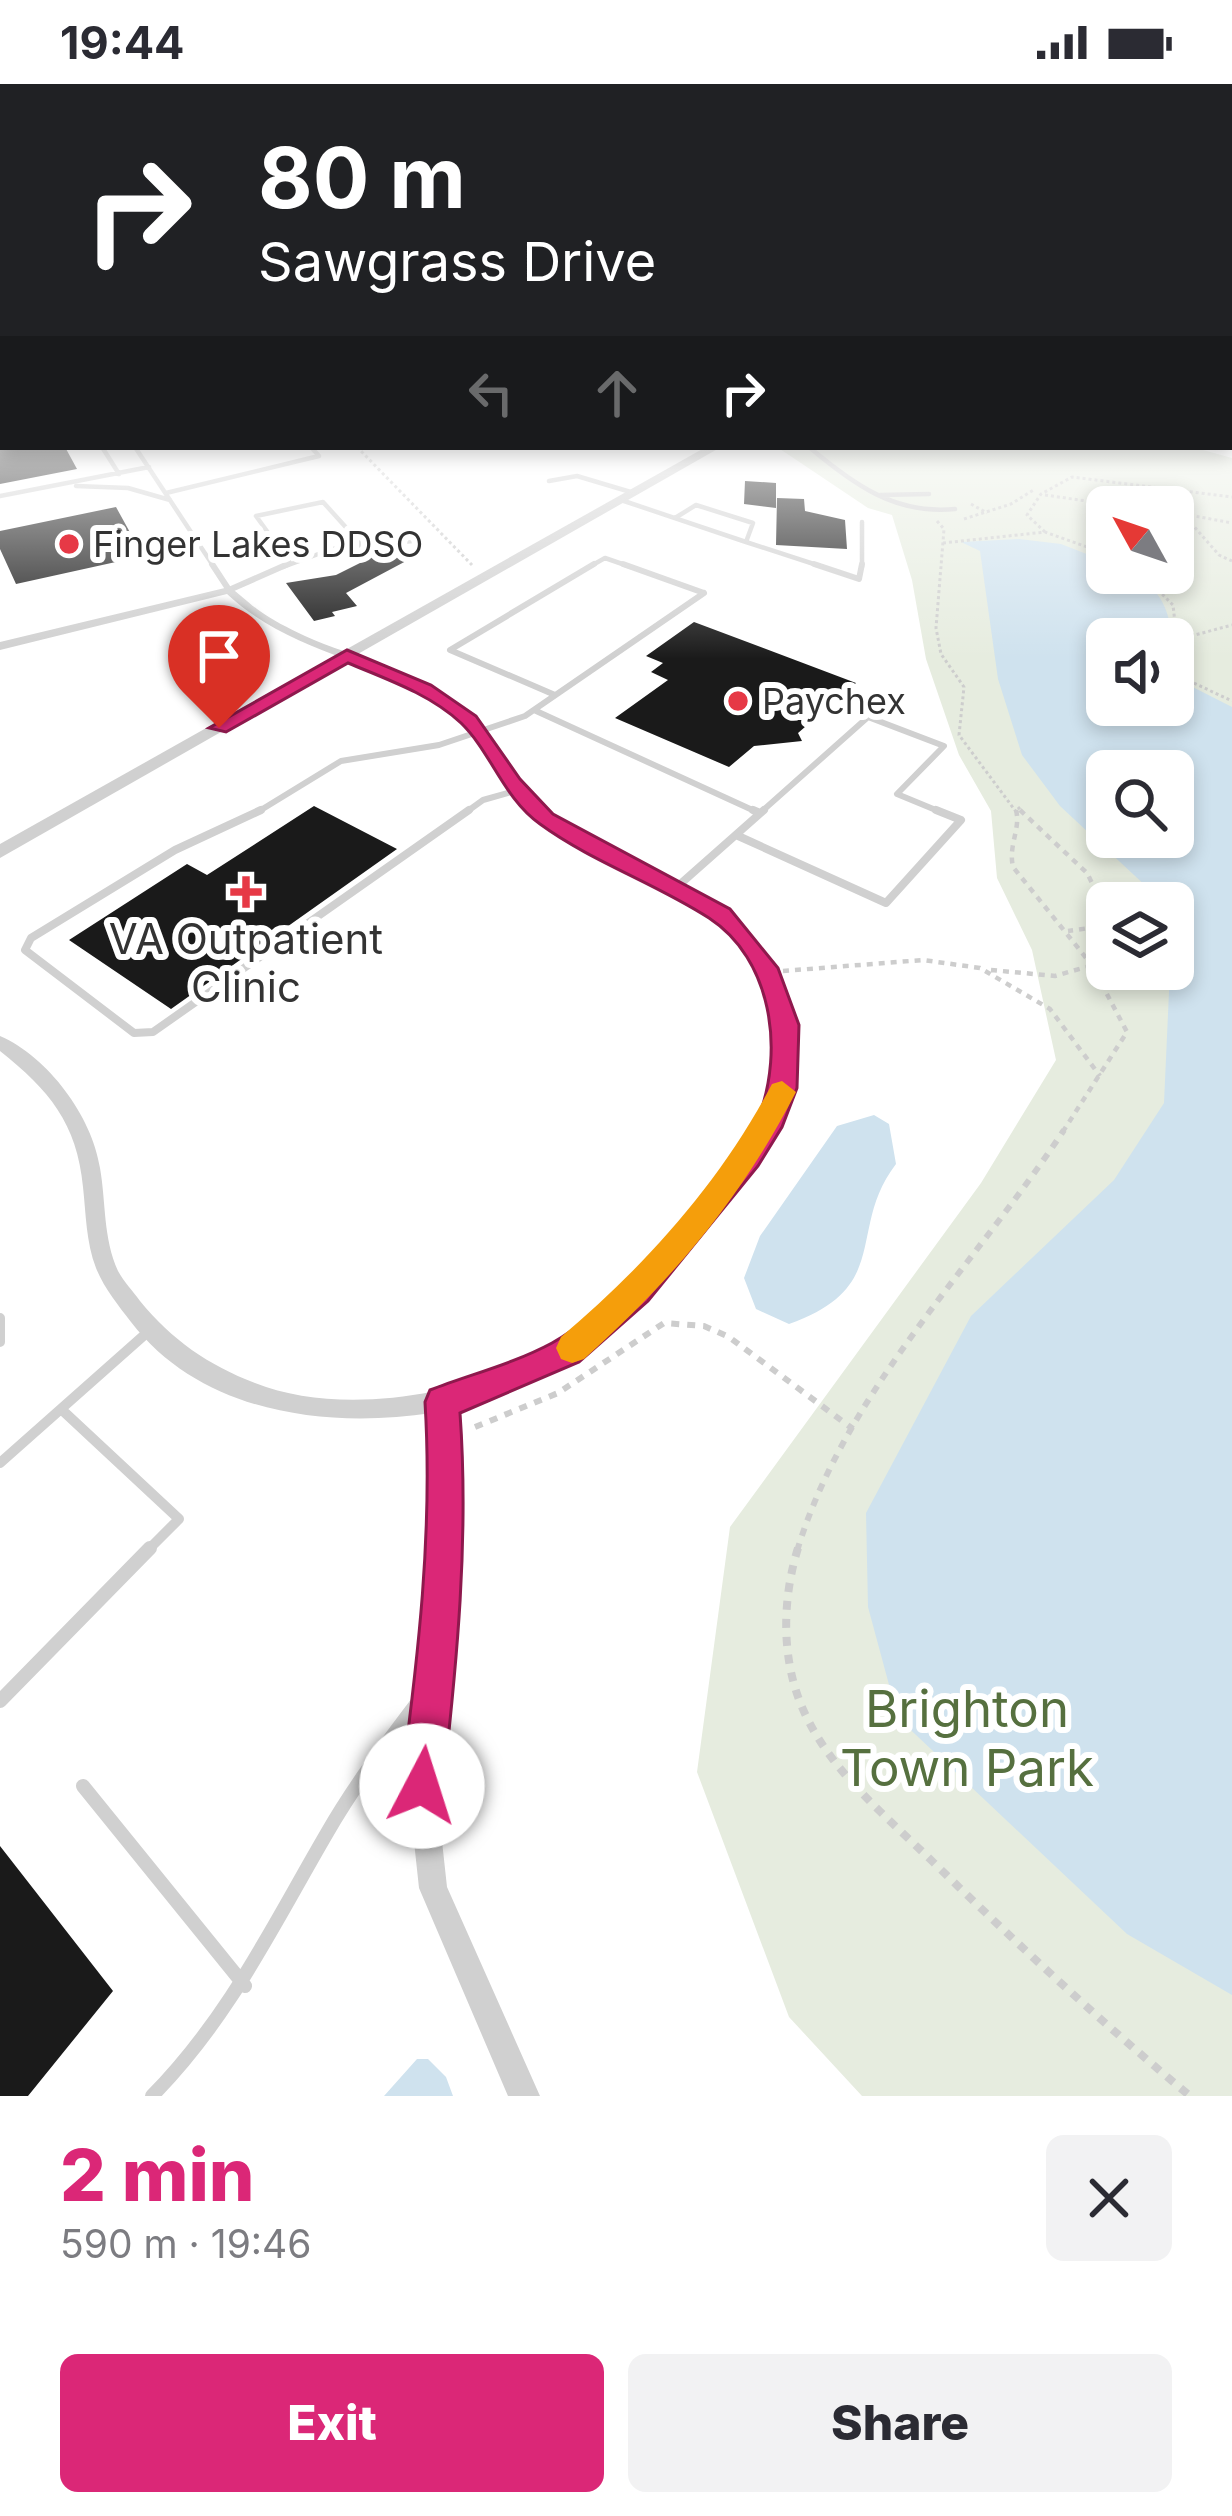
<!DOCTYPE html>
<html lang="en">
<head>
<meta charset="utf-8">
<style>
	:root { --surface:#fff; --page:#f2f2f3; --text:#2b2b33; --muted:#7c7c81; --accent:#db2777 }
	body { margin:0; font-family:Inter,sans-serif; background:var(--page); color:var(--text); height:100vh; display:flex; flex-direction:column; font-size:45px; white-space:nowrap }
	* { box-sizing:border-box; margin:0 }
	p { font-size:39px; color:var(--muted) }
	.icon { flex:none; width:66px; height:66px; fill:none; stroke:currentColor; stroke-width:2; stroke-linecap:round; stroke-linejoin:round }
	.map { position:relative; height:2012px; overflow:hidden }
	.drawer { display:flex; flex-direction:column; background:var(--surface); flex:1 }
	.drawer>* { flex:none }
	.top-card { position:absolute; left:0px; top:0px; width:1233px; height:366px; box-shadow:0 6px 18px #0003; background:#202124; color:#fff; overflow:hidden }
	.needle { width:78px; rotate:310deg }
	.tools { position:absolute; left:1086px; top:402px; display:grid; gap:24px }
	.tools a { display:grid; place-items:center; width:108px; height:108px; border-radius:18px; background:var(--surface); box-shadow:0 6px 18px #0003; font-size:60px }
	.pin { position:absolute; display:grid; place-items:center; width:102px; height:102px; color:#fff; margin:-123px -51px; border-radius:50% 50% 50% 0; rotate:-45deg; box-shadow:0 0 12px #0007 }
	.pin .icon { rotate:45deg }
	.me { position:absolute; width:132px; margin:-66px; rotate:5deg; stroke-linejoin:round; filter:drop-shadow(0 0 9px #0008) }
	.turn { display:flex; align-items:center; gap:42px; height:252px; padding:0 60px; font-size:54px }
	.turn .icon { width:156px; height:156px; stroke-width:2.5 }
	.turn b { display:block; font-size:84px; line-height:102px }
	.lanes { display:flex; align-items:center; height:114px; padding:0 60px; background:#0003; justify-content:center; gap:60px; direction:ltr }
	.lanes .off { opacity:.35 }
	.round { display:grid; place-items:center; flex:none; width:126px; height:126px; border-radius:18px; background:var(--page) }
	.overview { display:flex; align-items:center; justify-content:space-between; height:204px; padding:0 60px }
	h1 { font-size:72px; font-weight:800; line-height:90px; color:var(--accent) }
	.cta { display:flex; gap:24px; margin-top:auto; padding:24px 60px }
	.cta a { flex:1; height:138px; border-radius:18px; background:var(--accent); color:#fff; font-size:48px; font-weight:800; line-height:138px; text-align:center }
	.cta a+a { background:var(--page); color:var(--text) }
	.status { display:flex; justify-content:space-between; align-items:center; height:84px; padding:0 60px; background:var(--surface); direction:ltr }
	.status svg { height:33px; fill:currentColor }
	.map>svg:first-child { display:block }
	.green { fill:#e6ecdf; fill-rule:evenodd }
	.water { fill:#cfe2ee; fill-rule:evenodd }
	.building { fill:#1a1a1a }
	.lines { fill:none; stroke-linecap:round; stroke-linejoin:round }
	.path-far3 { stroke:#cdcdcd; stroke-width:3; stroke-dasharray:3 3; stroke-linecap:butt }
	.path-far2 { stroke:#cdcdcd; stroke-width:4.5; stroke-dasharray:6 6; stroke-linecap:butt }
	.path-far1 { stroke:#cdcdcd; stroke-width:6; stroke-dasharray:8 8; stroke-linecap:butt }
	.path { stroke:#cdcdcd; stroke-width:8; stroke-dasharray:9 9; stroke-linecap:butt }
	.service-far4 { stroke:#d0d0d0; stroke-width:4.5 }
	.service-far3 { stroke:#d0d0d0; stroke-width:6 }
	.service-far2 { stroke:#d0d0d0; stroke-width:8 }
	.service-far1 { stroke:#d0d0d0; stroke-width:10 }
	.service { stroke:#d0d0d0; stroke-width:14 }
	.minor { fill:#d0d0d0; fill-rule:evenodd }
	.tertiary { fill:#d0d0d0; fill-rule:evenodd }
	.route { fill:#db2777; stroke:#8e194d; stroke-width:3 }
	.slow { fill:#f59e0b }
	.poi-dot { fill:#e63946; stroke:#fff; stroke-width:4.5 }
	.labels { text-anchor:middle; stroke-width:12; stroke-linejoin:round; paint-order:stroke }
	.far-poi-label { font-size:36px; fill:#333; stroke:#fff; text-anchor:start }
	.poi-label { font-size:42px; fill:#333; stroke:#fff }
	.near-park-label { font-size:51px; fill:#56703f; stroke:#fff }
</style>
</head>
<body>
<div class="status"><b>19:44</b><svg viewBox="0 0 49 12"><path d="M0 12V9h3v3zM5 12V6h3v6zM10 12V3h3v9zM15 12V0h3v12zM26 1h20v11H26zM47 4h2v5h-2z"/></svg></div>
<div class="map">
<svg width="1232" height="2012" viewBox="0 0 1232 2012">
	<rect width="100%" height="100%" fill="#fff"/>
	<!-- green -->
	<path class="green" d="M777 363H1132L1203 366 1232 374V2012H862L789 1933 697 1688 730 1443 981 1099 1056 976 1032 866 997 794 991 727 959 671 926 575 912 496 892 431 868 424ZM1107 423H1173V489H1107ZM1107 555H1173V621H1107ZM1107 687H1173V753H1107ZM1107 819H1173V885H1107Z"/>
	<!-- water -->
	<path class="water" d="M1019 455 1061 460 1107 478V489C1164 489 1174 533 1173 580V555H1107V621H1173V593L1232 623V1911L1127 1850 898 1634 868 1523 866 1429 971 1232 1114 1096 1164 1019 1173 819H1164L1060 722 1022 671 998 595 980 467 961 458ZM1173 687V753H1107V687Z
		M874 1031 889 1040 896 1080C846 1145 894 1203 789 1240L756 1225 744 1194 760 1152 837 1042Z
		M417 1975H428L446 1993 453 2012H384Z"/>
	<!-- building -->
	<path class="building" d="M0 363H65L77 385 0 400Z
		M745 397 776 399V424L744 420Z
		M777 414 804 415 805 427 845 436 847 465 776 461Z
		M116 423 143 472 16 500 0 465V447Z
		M384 467 408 476 346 509 357 522 332 528 335 532 314 537 286 499 336 491Z
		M694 538 856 599 798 649 802 657 754 662 729 683 615 634 668 596 651 588 663 579 646 572Z
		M314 722 397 765 171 925 69 856 187 780 207 791Z
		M0 1762 113 1907 28 2012H0Z"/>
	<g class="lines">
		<!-- path-far3 -->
		<path class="path-far3" d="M357 363 472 481
			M1045 411 1128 423
			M971 420 987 429
			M1173 428 1232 439
			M1183 430 1219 471 1232 477
			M964 435 1011 420 1035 405
			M937 437 944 445 936 544 941 570 964 603 959 651 1017 729
			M1045 448 1027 431 1041 410 1072 393 1232 413
			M943 459 1045 448 1107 470
			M1141 489 1173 521 1181 593 1232 617
			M1179 548 1195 551 1232 541
			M856 611 869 620
			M1018 723 1023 729"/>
		<!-- path-far2 -->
		<path class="path-far2" d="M1016 726C1021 745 1008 761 1013 783L1091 880 1127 948 1062 1049
			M1020 726 1087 789 1103 821 1104 842 1068 847
			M991 886 1055 892 1086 883
			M783 887 923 876 980 884 1050 925 1100 992"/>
		<!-- path-far1 -->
		<path class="path-far1" d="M475 1343 558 1309 664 1239 704 1242 729 1253 853 1345
			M797 1467C845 1308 974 1182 1064 1046"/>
		<!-- path -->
		<path class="path" d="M798 1464C781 1519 781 1582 807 1634 835 1691 888 1734 933 1778 1016 1859 1101 1938 1190 2012"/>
		<!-- service-far4 -->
		<path class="service-far4" d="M102 363 119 390
			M135 363 214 483
			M809 363C853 400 895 431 955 425
			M549 397 577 392 634 409
			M76 402 128 404 170 416
			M166 409 319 372 311 363
			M880 411 929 410
			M0 412 149 383
			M621 416 746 458 753 439 696 421 675 434
			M746 458 823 483
			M290 479 256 432 323 418 361 460
			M283 483 332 465 413 457
			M589 483 605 474 631 483
			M862 483V438"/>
		<!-- service-far3 -->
		<path class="service-far3" d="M212 480 229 506 288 480
			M623 480 704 509
			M814 480 859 495 862 480
			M555 611 450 566 594 480
			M534 626 759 729
			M256 729 341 677 439 661 525 632 704 509
			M465 729 483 716 518 706
			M760 729 868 633 944 662 897 710 943 729"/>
		<!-- service-far2 -->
		<path class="service-far2" d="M261 726 175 766 31 854 25 866 134 949 153 948 469 726
			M753 726 760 729
			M736 751 886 819 961 736 936 726
			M678 802 764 726"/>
		<!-- service-far1 -->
		<path class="service-far1" d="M0 1234V1258
			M61 1325 179 1435 147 1467
			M0 1379 150 1246"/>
		<!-- service -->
		<path class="service" d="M0 1617 150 1464
			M83 1702 245 1902
			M152 2012C229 1934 272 1843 327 1749 355 1700 389 1656 423 1611"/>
		<!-- minor -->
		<path class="minor" d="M229 503C239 509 247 518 257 525 272 536 288 544 305 552 356 575 419 586 462 623 497 653 512 700 548 729 591 763 646 778 693 805 729 825 756 851 775 888 823 979 774 1054 716 1127 674 1180 632 1242 572 1277 534 1298 495 1312 454 1325L460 1406 452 1556 436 1702 447 1803 540 2012H508L419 1804 408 1702 426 1556 436 1406 432 1329C325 1345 201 1329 131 1238 118 1221 104 1204 96 1184 86 1158 86 1130 83 1103 77 1039 49 1006 0 967V952C48 973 92 1032 100 1084 106 1118 103 1154 118 1187 124 1198 133 1207 140 1217 172 1256 208 1281 255 1299 353 1338 509 1305 590 1239 629 1207 661 1166 693 1127 740 1069 795 1003 773 923 765 896 752 870 732 849 681 796 602 782 543 739 499 706 485 647 438 617 368 573 291 569 227 510L0 566V558Z"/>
		<!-- tertiary -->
		<path class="tertiary" d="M706 363H721L0 774V760Z"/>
	</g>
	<!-- sky -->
	<linearGradient id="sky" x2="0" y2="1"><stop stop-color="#9ec6ea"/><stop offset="0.51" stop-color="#fff"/><stop offset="1" stop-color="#fff" stop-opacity="0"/></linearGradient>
	<rect width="1232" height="575" fill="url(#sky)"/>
	<!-- route -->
	<path class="route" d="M347 566 431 601 476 632 520 695 553 730 730 825 778 884 799 941 797 1004 782 1043 758 1082 648 1217 579 1278 460 1329C469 1454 457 1578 443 1702L437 1717 422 1723 407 1717 401 1702C418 1574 433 1448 425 1318L430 1306C471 1290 513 1280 552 1259 621 1221 716 1099 759 1032 784 966 772 875 709 834 655 799 592 778 540 740 504 715 491 668 461 639 430 610 386 595 348 579L226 648 209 644Z"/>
	<!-- slow -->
	<path class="slow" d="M782 997 796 1008C741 1115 673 1195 584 1275L572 1279 561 1275 556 1264 561 1253C646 1181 720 1099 772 1000Z"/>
	<!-- markers -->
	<g class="poi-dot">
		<circle cx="69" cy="460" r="12"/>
		<circle cx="738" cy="617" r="12"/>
		<path d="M240 790h12v12h12v12h-12v12h-12v-12h-12v-12h12z"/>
	</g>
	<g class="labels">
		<!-- far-poi labels -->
		<g class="far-poi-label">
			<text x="93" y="473">Finger Lakes DDSO</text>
			<text x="762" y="630">Paychex</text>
		</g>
		<!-- poi labels -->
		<g class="poi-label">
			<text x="246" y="870">VA Outpatient<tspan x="246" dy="48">Clinic</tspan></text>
		</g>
		<!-- near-park labels -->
		<g class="near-park-label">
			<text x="967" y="1643">Brighton<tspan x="967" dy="59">Town Park</tspan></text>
		</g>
	</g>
</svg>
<div class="tools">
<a><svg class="needle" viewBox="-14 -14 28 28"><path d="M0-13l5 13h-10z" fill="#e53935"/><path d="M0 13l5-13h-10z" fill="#7c7c81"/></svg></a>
<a><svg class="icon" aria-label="sound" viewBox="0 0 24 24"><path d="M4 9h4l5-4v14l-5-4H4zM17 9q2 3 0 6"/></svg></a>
<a><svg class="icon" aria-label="search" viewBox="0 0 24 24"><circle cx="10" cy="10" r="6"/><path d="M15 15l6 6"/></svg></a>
<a><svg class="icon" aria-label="layers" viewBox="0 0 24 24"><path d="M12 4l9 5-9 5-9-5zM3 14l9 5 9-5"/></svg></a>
</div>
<div class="pin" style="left:219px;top:644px;background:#d93025"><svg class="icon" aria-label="arrive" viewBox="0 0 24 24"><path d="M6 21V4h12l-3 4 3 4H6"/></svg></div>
<svg class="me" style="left:422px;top:1702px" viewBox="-20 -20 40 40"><circle r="19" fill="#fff"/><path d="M0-13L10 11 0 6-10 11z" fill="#db2777"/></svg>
<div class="top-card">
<div class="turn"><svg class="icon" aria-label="right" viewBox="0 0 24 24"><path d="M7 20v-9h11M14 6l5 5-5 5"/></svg><div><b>80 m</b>Sawgrass Drive</div></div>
<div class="lanes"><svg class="icon off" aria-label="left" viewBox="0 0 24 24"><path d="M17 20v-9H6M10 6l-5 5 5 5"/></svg><svg class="icon off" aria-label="ahead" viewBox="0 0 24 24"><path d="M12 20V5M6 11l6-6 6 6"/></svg><svg class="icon" aria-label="right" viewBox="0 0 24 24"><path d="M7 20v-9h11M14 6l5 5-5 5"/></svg></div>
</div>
</div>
<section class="drawer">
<div class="overview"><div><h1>2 min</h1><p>590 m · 19:46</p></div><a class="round"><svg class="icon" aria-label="close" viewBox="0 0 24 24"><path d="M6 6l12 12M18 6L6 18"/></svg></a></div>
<div class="cta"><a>Exit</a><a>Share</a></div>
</section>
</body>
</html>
